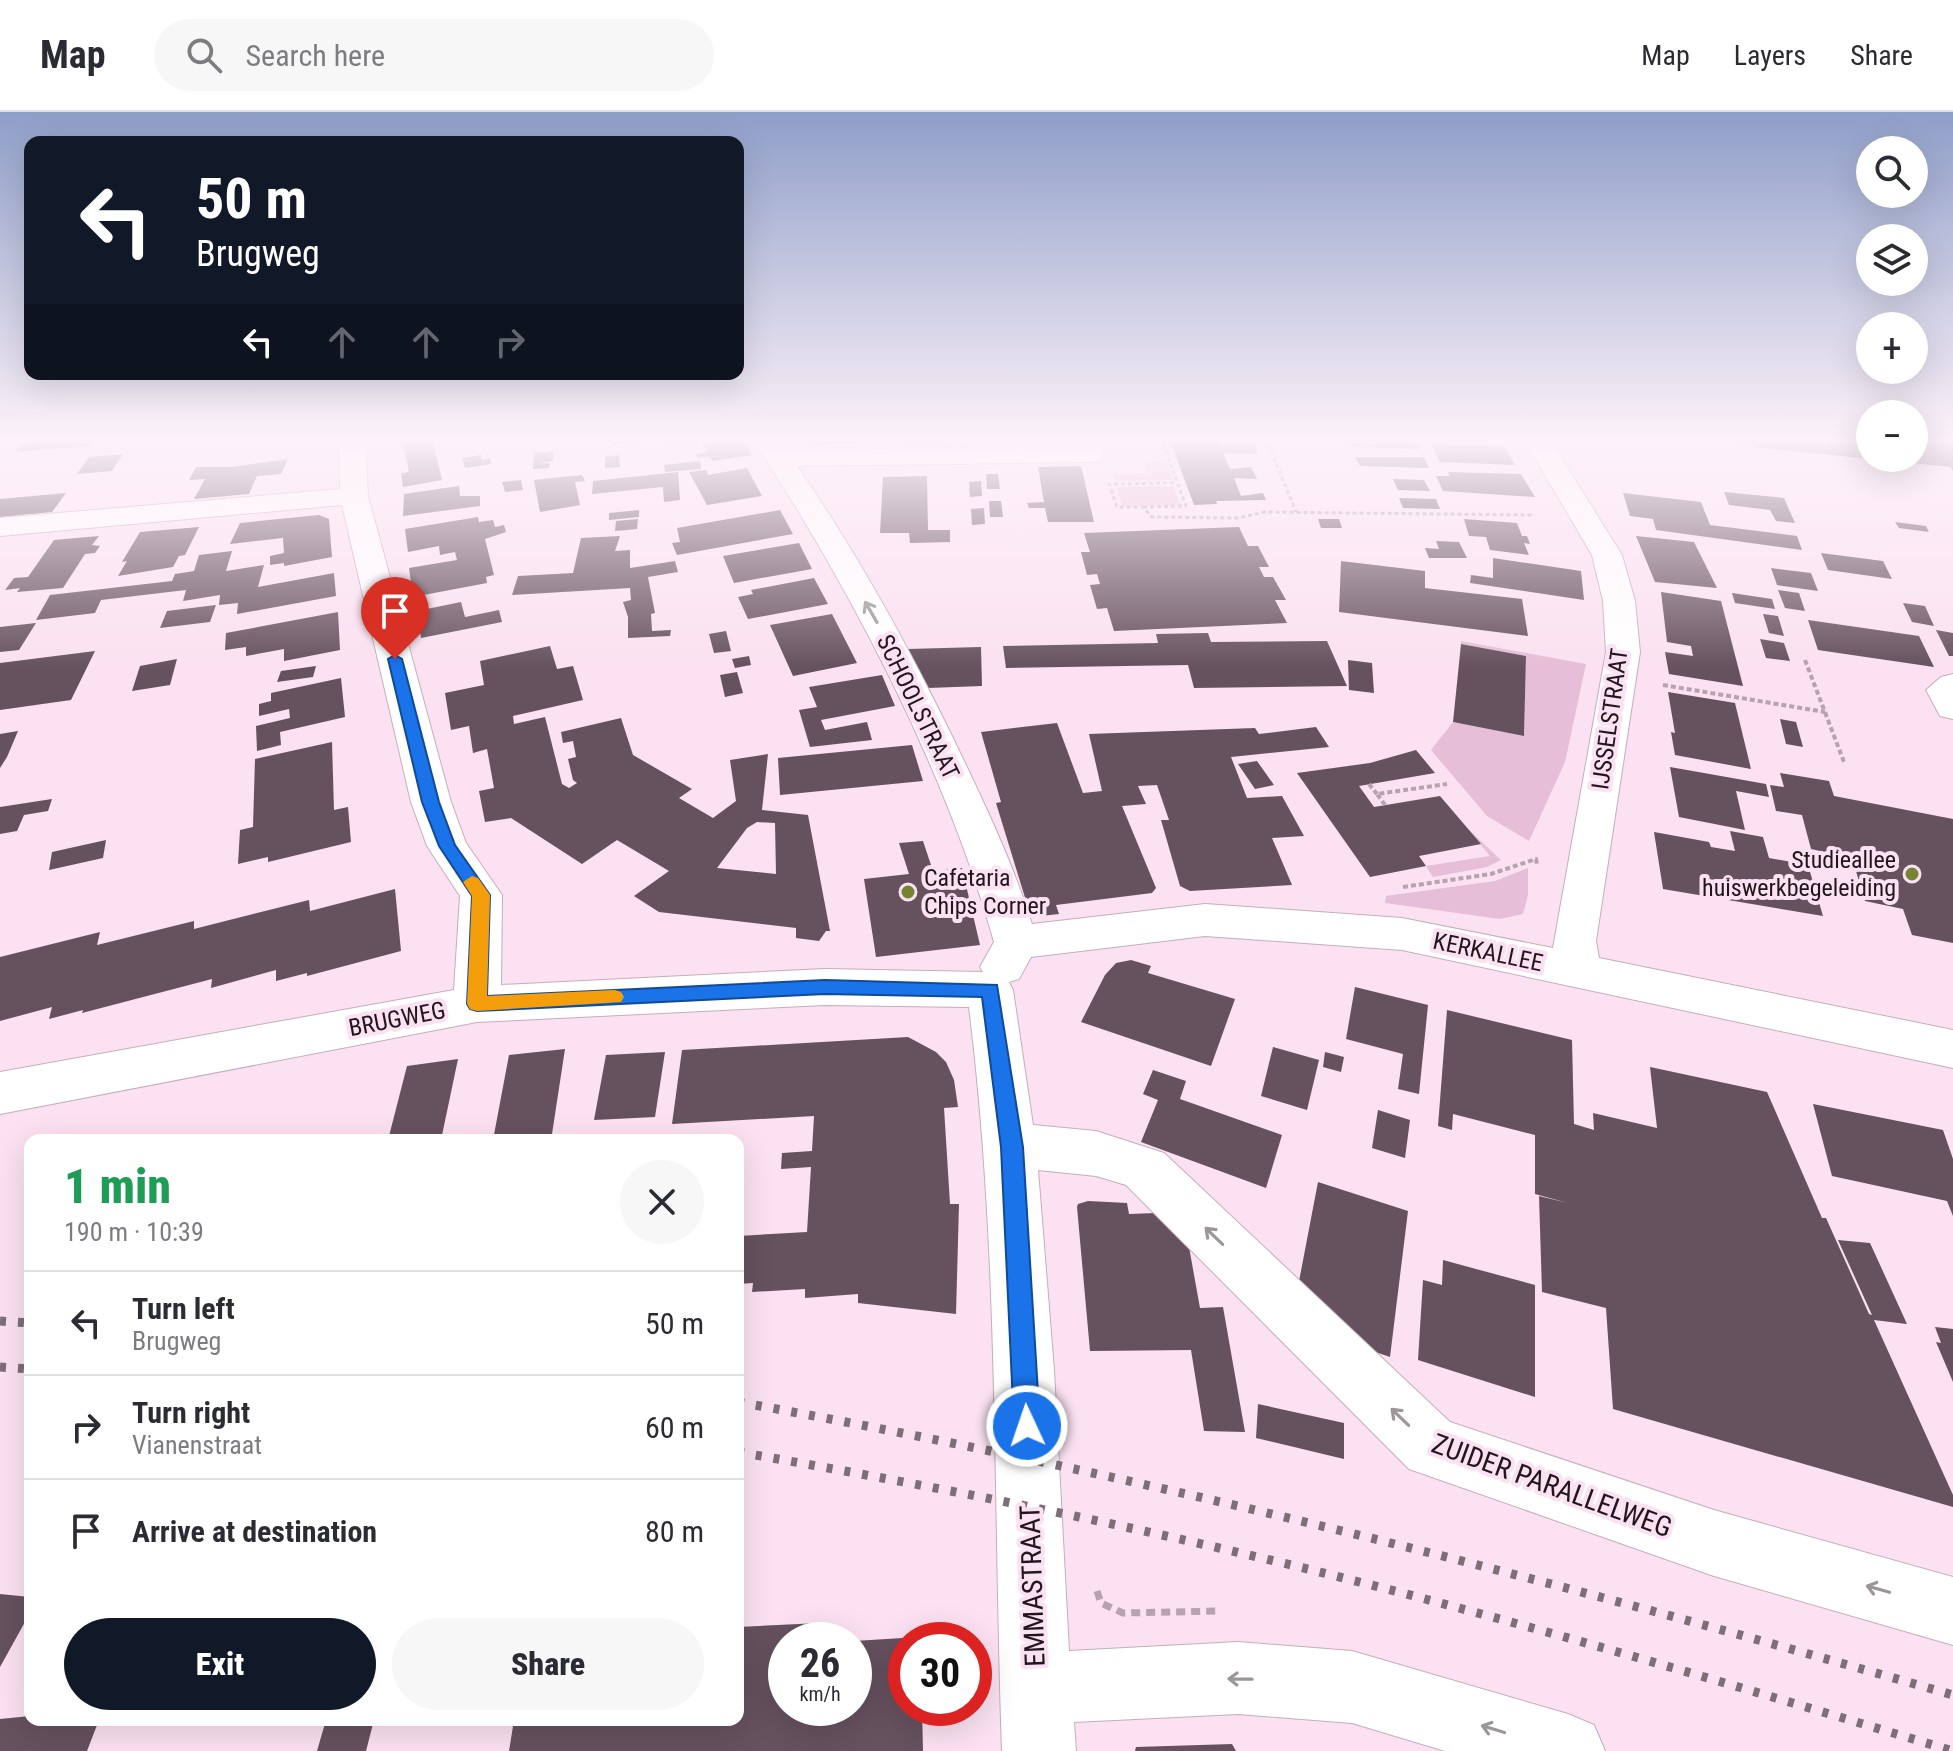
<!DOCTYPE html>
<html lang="en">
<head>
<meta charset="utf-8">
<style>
	:root { --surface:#fff; --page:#f7f7f7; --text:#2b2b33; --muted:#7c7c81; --line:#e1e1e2; --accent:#111827 }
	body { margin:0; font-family:"Roboto Condensed",sans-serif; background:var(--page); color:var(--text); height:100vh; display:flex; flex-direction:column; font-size:30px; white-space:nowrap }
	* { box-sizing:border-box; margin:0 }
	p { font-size:26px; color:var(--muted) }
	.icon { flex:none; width:44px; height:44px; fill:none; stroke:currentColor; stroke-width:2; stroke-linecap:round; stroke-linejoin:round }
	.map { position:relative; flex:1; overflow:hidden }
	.drawer { position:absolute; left:24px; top:1022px; width:720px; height:592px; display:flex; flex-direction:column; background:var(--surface); border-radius:16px; box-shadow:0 8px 32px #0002 }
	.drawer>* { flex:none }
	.top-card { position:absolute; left:24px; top:24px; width:720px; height:244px; border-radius:16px; box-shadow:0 8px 32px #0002; background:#111827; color:#fff; overflow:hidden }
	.fabs { position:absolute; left:1856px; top:24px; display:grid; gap:16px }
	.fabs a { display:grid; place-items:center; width:72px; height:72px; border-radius:50%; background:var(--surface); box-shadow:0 8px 32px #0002; font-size:40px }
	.speed { position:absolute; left:768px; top:1510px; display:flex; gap:16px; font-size:40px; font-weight:700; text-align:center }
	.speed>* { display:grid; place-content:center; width:104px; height:104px; border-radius:50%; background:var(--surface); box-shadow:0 8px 32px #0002; line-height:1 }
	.speed small { font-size:20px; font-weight:400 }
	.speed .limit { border:12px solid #d22; background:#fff; color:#111 }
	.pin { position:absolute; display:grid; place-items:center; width:68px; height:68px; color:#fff; margin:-82px -34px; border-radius:50% 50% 50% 0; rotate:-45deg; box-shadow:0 0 8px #0007 }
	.pin .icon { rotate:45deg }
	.me { position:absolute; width:88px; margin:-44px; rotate:357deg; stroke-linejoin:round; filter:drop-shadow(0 0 6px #0008) }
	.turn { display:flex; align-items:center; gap:28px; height:168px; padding:0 40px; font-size:36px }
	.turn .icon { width:104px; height:104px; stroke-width:2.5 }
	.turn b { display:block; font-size:56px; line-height:68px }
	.lanes { display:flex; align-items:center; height:76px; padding:0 40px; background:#0003; justify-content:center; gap:40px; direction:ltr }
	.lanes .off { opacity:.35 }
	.round { display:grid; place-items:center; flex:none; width:84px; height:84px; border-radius:42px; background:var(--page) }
	.headline { display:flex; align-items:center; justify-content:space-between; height:136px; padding:0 40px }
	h1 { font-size:48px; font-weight:800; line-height:60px; color:#1e9e55 }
	.cta { display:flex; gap:16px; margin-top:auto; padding:16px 40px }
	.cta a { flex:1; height:92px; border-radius:48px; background:var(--accent); color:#fff; font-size:32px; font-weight:800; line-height:92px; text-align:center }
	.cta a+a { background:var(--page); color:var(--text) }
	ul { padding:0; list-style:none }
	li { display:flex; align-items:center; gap:24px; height:104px; padding:0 40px; border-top:2px solid var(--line) }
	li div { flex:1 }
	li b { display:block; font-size:30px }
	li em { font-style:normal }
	header { display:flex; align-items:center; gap:48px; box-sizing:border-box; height:112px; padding:0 40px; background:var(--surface); border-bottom:2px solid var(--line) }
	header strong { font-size:38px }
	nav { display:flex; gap:44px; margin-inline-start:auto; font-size:28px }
	.search { width:560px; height:72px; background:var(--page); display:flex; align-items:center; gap:20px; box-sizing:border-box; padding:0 28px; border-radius:44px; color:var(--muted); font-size:30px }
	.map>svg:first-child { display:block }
	.green { fill:#e6bed7 }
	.building { fill:#66515e; fill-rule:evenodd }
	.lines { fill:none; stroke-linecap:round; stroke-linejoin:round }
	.minor-casing { stroke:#c6adbc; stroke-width:2 }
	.path-far2 { stroke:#b7a2af; stroke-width:3; stroke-dasharray:4 3; stroke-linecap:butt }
	.path-far1 { stroke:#b7a2af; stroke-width:4; stroke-dasharray:5 3; stroke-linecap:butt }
	.path { stroke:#b7a2af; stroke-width:7; stroke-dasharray:9 6; stroke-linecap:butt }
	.minor { fill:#fff; fill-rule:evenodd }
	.rail { stroke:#7e6e77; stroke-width:9; stroke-dasharray:6 12; stroke-linecap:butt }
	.oneway { stroke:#9b9799 }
	.route { fill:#1a73e8; stroke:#114b97; stroke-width:2 }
	.slow { fill:#f59e0b }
	.poi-dot { fill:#768431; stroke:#fbe1f1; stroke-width:3 }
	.labels { text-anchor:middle; stroke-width:8; stroke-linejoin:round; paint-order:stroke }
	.street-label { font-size:24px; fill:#20171c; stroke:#fbe1f1 }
	.poi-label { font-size:24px; fill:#20171c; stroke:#fbe1f1; text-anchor:end }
	.near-street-label { font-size:28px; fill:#20171c; stroke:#fbe1f1 }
</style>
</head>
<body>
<header>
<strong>Map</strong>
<div class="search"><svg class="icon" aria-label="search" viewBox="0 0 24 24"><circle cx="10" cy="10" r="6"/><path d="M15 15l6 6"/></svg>Search here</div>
<nav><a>Map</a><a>Layers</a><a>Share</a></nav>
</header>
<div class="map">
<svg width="1953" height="1639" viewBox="0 0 1953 1639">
	<rect width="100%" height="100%" fill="#fbe1f1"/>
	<!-- green -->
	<path class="green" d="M1167 350 1173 368 1114 369 1112 362 1147 361 1145 351Z
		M1173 374 1180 393 1122 394 1117 375Z
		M1461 529 1586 552 1565 650 1529 729 1487 704 1431 638 1453 610 1524 624 1526 544 1461 532Z
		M1468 717 1501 748 1487 755 1433 765 1426 754 1490 744Z
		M1528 756V783L1523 802 1500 807 1385 791 1386 784 1495 769Z"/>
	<!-- building -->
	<path class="building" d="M27 326H96L91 334 15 340Z
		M402 326H432L442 368 403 375 401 361 409 360Z
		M611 326H657V328L612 333Z
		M669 326H743L752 343 712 349 710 345 697 346 696 342 707 340 702 329 670 333Z
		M815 326H857L856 332 814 333Z
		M1169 326H1216L1219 333 1256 331 1257 342 1223 341 1230 357 1251 355 1257 367 1234 366 1241 384 1263 381 1266 388 1216 389 1217 392 1194 393Z
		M1711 326H1870V347L1754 335 1752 332Z
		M1914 326H1953V359L1950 355 1882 348 1914 346Z
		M1348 327H1414L1419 337 1352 335Z
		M1431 332 1504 334 1515 353 1440 350Z
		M554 339 553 349 538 351H550L549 356 533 357 534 341Z
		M123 342 112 359 77 362 89 345Z
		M481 343 482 348 490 346 491 352 465 356 462 346Z
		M619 343 620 355 605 356V345Z
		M1355 345H1424L1429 356 1360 354Z
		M288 347 281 362 257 364 249 382 194 387 205 367 189 368 196 355H231Z
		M700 349 701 357 665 360 664 353Z
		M1081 354 1094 410H1048L1045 396H1029L1027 391 1044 390 1038 355Z
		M747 356 762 384 707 393 689 360 706 358 708 363Z
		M678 360 680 388 664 390 663 375 592 382 593 369Z
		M1448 360 1521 362 1535 385 1443 379 1436 364H1450Z
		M986 362H998L1000 377H987Z
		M582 363 585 369 575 370 580 393 540 400 534 368Z
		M927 364 928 418H950V430L910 431 909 421H880L883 365Z
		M1393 367 1424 368 1430 379 1398 378Z
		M521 368 523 378 505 380 502 370Z
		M981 369 982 384 970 385 969 370Z
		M459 374 460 384H480V394L403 404 404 382Z
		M1724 380 1784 386 1795 411 1776 409 1770 398 1729 393Z
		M66 381 52 400 0 405V387Z
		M1623 381 1701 390 1710 413 1797 424 1802 438 1656 418 1653 407 1630 404Z
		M1399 386 1436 387 1440 397 1403 396Z
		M989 389H1001L1003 405H990Z
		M984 396 985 412 972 413 971 397Z
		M639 398V405L609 408V401Z
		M780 398 793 422 677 443 672 431 680 430 677 416Z
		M319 403 329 407 332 445 284 454V451L270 453V444L284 441 283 426 230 432 240 411Z
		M478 405 479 410 493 408 495 415 504 413 506 420 485 427 494 463 486 465 487 471 413 485 409 456 457 448 455 440 440 443 439 434 408 440 405 417Z
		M638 407 637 417 615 419 616 409Z
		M1318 407H1339L1342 416H1321Z
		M1464 407 1517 411 1522 424H1527L1530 432 1524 431 1529 443 1490 438 1486 425 1469 424Z
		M1895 410 1926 414 1929 420 1899 416Z
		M199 415 185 443 179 444 173 455 118 464 127 449 122 450 140 420Z
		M1239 415 1248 434H1258L1269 455H1259L1264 465H1273L1286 488H1275L1287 511 1114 519 1107 496 1097 497 1090 473 1100 472 1097 462 1087 463 1081 440H1090L1084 421Z
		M99 424 92 433 100 434 95 441 85 442 63 476 17 480 20 476 5 478 14 466 28 465 54 428Z
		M620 424 615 439 630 438V456L675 449 678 460 648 465 655 501 651 502 652 519 671 518 670 524 628 526V505L623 490 631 488 630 476 512 483 518 464 573 461 581 426Z
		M1636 424 1694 430 1717 476 1655 470Z
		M1436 429 1459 430 1467 446H1429L1425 436 1439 437Z
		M799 431 812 457 734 471 723 444Z
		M232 439 226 459 264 453 258 475 334 461 336 484 237 502 238 491 219 493 220 483 183 489 186 478 101 488 95 501 36 508 50 483 172 469 175 462 194 459 199 443Z
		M1821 441 1883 449 1892 467 1828 458Z
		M1493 446 1581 459 1584 488 1470 471 1471 463 1493 466Z
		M1341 449 1425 459V476L1522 487 1528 524 1339 500Z
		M1771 456 1811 461 1818 479 1777 473Z
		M814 466 828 492 748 507 738 485 753 482 751 478Z
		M1778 478 1799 481 1805 499 1785 496Z
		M1661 480 1721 489 1743 574 1669 562 1665 540 1693 544 1691 534 1667 530Z
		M1732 481 1772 487 1775 497 1735 491Z
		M461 490 465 505 499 498 502 510 421 526 417 499Z
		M1903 491 1925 494 1934 514 1912 510Z
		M216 493 210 510 160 516 167 499Z
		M338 500 340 538 284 549V537L246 544V535L225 538 226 521Z
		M832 502 857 551 793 564 770 513Z
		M1763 502 1778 504 1784 524 1769 521Z
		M1808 508 1919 524 1934 555 1818 538Z
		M36 511 19 538 0 540V515Z
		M1936 518 1953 521V544H1949Z
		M726 519 731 539 714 541 709 522Z
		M1208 521 1211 530 1327 529 1347 574 1194 576 1188 553 1006 556 1003 534 1158 531 1156 522Z
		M1760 527 1784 531 1790 549 1766 546Z
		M1461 532 1526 544 1524 624 1453 610Z
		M550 534 557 557 573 554 583 588 513 604 514 612 545 605 562 672 569 676 577 671 573 668 568 647 576 645 573 629 563 631 561 620 621 606 633 643 692 677 679 686 713 706 736 689 730 648 768 642 762 698 808 703 830 819H826L819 829 796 826V816L659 800 634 784 669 759 617 728 582 752 511 706 485 710 479 679 494 676 487 637 473 641 469 614 451 618 445 581 484 573 480 549ZM757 710 775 711 776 762 717 756 747 716Z
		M981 535 982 574 928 576 907 537Z
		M95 539 71 588 0 598V551Z
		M749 544 751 553 735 556 732 547Z
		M177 547 170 573 132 579 140 554Z
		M1348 548 1372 551 1374 581 1349 578Z
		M316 554 313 565 277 570 281 559Z
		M737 560 743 581 725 585 720 563Z
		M882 563 895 594 821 608 825 618 867 610 872 628 810 635 799 598 817 595 809 575Z
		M341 566 345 605 280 620 281 633 257 639 256 614 290 606 289 597 259 604V592L271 589V581Z
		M1668 580 1735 591 1751 657 1675 643 1671 620 1675 621Z
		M1780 607 1796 610 1803 635 1786 632Z
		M1057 611 1083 681 1102 679 1089 622 1255 616 1259 622 1316 615 1329 635 1231 645 1247 686 1282 684 1304 724 1272 726 1292 773 1190 779 1180 774 1161 708H1169L1157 673 1138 674 1146 692 1122 694 1156 776 1152 781 1056 793 1059 802 1031 805 996 691 1001 690 981 620Z
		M18 619 7 645 0 656V622Z
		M332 630 334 698 348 695 351 730 268 750V745L238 752 240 718 253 715 255 647Z
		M912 633 923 669 780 683 778 646Z
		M1416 638 1435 661 1359 674 1374 695 1440 684 1481 732 1419 744 1426 754 1370 765 1297 661 1370 651Z
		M1257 649 1274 673 1255 677 1238 652Z
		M1670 655 1766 672 1769 685 1736 679 1745 718 1679 705Z
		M1780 661 1829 669 1834 684 1953 707V831L1912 823 1903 797 1865 789 1852 746 1811 737 1802 703 1776 699 1770 673 1784 675Z
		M52 687 48 699 24 703 17 719 0 722V695Z
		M1730 719 1763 725 1769 746 1808 753 1823 804 1663 777 1654 720 1709 730 1711 735 1735 739Z
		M106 728 103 746 49 758 52 740Z
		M923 729 933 759 962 756 980 833 876 845 864 767 909 762 899 731Z
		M395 777 401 839 307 864V861L276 869V858L211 876 212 867 82 901 83 898 49 907 52 895 0 909V845L100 820 97 833 194 809V817L309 788 310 799Z
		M1131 848 1151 854 1148 861 1235 887 1211 954 1081 910 1105 863 1116 851Z
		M1355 875 1428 893 1419 982 1398 977 1403 942 1346 927Z
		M1447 898 1572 928 1574 1012 1594 1018 1593 1001 1657 1016 1650 955 1767 980 1822 1106H1826L1869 1202 1872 1203 1838 1128 1870 1131 1907 1212 1874 1208 1953 1383V1395L1613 1297 1606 1196 1542 1180 1539 1084 1568 1091 1535 1082V1023L1453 1002 1452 1018 1438 1014Z
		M908 925 936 940 946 950 954 968 958 995 944 996 950 1092H959L956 1202 858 1191V1182L805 1186V1177L752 1180 753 1171 738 1172V1124L807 1120 811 1055 781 1057 782 1041 812 1039 814 1004 672 1012 682 938Z
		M1273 935 1319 948 1307 998 1261 984Z
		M565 937 552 1022 493 1028 509 943Z
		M665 940 655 1005 594 1008 606 943Z
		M1325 940 1344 945 1341 960 1323 955Z
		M458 947 441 1028H388L407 954Z
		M1153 958 1186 969 1180 987 1282 1023 1266 1076 1141 1030 1158 988 1143 982Z
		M1813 992 1943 1018 1953 1047V1104L1947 1089 1832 1064Z
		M1378 998 1410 1008 1405 1046 1372 1036Z
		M1318 1070 1408 1099 1390 1245 1340 1228 1328 1214 1331 1197 1296 1185Z
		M1088 1089 1127 1091 1129 1102 1156 1101 1189 1135 1200 1196 1223 1195 1245 1320 1204 1319 1191 1238 1090 1239 1077 1095 1078 1092Z
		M1443 1148 1535 1173V1285L1418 1248 1423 1168 1442 1173Z
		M1935 1215 1953 1217V1270L1936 1230 1941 1231Z
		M1258 1292 1344 1311V1347L1256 1326Z
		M0 1482 30 1485V1501L0 1555Z
		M820 1511V1528H786V1596H854V1529L903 1526 906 1529V1596H922L923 1639H509L514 1608H608V1612L649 1608H738V1515Z
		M30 1604V1608H99L87 1639H0V1607Z
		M326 1608H374L366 1639H317Z
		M1232 1632 1236 1639H1135L1136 1635Z"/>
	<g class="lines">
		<defs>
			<path id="minor" d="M339 326H365L368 384 451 690 466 731 502 783 501 873 825 857 983 860 980 855 994 830C945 656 851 477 752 326H778L786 338 1076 334 1074 326H1100L1104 342 1100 348 1091 350 797 354C856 439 906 530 951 622 981 684 1011 746 1032 812L1205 792 1402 806 1553 836 1606 540 1603 489 1592 443 1523 326H1549L1622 443 1635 489 1640 540 1596 829 1599 846 1953 918V956L1402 838 1205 824 1031 845 1019 867 1009 870 1013 878 1033 1013 1096 1019 1164 1041 1450 1310 1714 1398 1953 1465V1533L1714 1464 1409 1357 1126 1073 1096 1064 1038 1058 1054 1258 1069 1539 1238 1530 1352 1539 1568 1602 1594 1613 1605 1639H1445L1352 1611 1238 1602 1074 1610 1076 1639H1002C993 1391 1000 1142 969 895L825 893 477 910 0 1002V960L454 878 460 784 427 734 411 690 342 393 0 424V406L340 377Z
				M1953 562V607L1940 604 1926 578 1941 565Z"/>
		</defs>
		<!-- minor casing -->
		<use href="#minor" class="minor-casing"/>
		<!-- path-far2 -->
		<path class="path-far2" d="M1266 326 1296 400
			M1109 371 1117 395H1143L1152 405 1238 406 1265 400 1535 403
			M1114 372 1177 371
			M1143 395 1186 394 1161 326"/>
		<!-- path-far1 -->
		<path class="path-far1" d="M1805 548 1844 650
			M1663 573 1825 600
			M1369 672 1377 682
			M1385 693 1377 682 1447 672
			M1403 775 1491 762 1536 747 1537 752"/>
		<!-- path -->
		<path class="path" d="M1097 1479 1101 1491 1123 1501 1220 1499"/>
		<!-- minor -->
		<use href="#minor" class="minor"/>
		<!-- rail -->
		<path class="rail" d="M0 1209 30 1211
			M0 1255 30 1257
			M738 1290C1151 1364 1550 1467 1953 1583
			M738 1340C899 1368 1060 1399 1219 1436 1467 1493 1710 1566 1953 1639"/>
	</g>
	<!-- one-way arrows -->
	<defs><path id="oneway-shaft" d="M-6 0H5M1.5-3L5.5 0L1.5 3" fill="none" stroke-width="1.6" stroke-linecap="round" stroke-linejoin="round" transform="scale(2)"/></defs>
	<g class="oneway">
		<use href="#oneway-shaft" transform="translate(871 500) rotate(-120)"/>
		<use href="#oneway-shaft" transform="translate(1214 1124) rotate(-136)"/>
		<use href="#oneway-shaft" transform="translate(1400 1305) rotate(-136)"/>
		<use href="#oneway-shaft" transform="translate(1878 1477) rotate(-164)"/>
		<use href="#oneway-shaft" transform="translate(1240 1567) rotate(-179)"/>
		<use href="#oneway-shaft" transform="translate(1493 1617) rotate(-163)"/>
	</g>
	<!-- sky -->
	<linearGradient id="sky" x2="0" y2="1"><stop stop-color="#8f9ec8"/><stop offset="0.59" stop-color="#fdf2f9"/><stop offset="1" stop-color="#fdf2f9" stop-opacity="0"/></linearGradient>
	<rect width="1953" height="556" fill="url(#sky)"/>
	<!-- route -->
	<path class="route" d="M395 543 402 547 439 690 455 733 490 783 487 884 825 868 997 873 1023 1035 1040 1314 1036 1323 1027 1326 1018 1323 1014 1314 1001 1035 982 885 825 882 477 899 470 897 467 892 472 784 439 734 422 690 388 547Z"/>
	<!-- slow -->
	<path class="slow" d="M472 764 478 766 490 783 487 884 615 878 621 880 624 885 621 890 477 899 470 897 467 892 472 784 463 770Z"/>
	<!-- markers -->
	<g class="poi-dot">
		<circle cx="1912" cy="762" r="8"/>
		<circle cx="908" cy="780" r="8"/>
	</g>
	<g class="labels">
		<!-- street labels -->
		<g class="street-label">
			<text transform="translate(918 595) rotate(64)" y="8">SCHOOLSTRAAT</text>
			<text transform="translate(1610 607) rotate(-82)" y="8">IJSSELSTRAAT</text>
			<text transform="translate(1488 840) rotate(12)" y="8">KERKALLEE</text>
			<text transform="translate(397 907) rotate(-11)" y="8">BRUGWEG</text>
		</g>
		<!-- poi labels -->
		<g class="poi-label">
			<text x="1896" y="756">Studieallee<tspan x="1896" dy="28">huiswerkbegeleiding</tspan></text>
			<text x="924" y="774" text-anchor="start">Cafetaria<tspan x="924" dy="28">Chips Corner</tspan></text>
		</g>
		<!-- near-street labels -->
		<g class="near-street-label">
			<text transform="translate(1552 1373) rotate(20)" y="10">ZUIDER PARALLELWEG</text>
			<text transform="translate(1032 1474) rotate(-92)" y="10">EMMASTRAAT</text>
		</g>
	</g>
</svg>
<div class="fabs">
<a><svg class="icon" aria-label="search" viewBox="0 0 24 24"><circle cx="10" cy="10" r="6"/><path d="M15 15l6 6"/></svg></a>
<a><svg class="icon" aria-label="layers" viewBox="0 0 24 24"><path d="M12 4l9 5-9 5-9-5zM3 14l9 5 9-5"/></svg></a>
<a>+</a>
<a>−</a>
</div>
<div class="speed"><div>26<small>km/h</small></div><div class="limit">30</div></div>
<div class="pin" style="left:395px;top:547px;background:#d93025"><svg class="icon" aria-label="arrive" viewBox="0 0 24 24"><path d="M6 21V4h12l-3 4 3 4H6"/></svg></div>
<svg class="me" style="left:1027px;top:1314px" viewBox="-20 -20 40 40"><circle r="17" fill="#1a73e8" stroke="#fff" stroke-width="3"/><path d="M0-11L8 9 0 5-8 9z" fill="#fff"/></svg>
<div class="top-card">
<div class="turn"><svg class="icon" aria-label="left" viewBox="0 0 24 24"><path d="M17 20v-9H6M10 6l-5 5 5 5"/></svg><div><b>50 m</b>Brugweg</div></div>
<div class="lanes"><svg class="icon" aria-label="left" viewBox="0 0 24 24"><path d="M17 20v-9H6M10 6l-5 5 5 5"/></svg><svg class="icon off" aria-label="ahead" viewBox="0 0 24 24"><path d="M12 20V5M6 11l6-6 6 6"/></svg><svg class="icon off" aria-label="ahead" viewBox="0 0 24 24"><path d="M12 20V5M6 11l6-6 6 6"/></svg><svg class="icon off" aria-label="right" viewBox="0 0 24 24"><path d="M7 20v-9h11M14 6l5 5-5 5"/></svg></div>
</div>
<section class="drawer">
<div class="headline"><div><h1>1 min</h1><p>190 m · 10:39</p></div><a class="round"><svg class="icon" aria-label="close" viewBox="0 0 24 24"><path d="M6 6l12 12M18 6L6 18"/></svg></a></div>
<ul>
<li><svg class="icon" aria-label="left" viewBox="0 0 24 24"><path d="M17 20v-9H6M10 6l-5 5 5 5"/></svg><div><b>Turn left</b><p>Brugweg</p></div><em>50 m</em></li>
<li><svg class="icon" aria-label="right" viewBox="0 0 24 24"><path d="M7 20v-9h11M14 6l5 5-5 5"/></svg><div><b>Turn right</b><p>Vianenstraat</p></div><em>60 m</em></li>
<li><svg class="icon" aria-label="arrive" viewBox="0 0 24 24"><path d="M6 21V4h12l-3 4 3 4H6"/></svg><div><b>Arrive at destination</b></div><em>80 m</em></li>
</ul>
<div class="cta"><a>Exit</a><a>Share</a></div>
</section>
</div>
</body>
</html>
